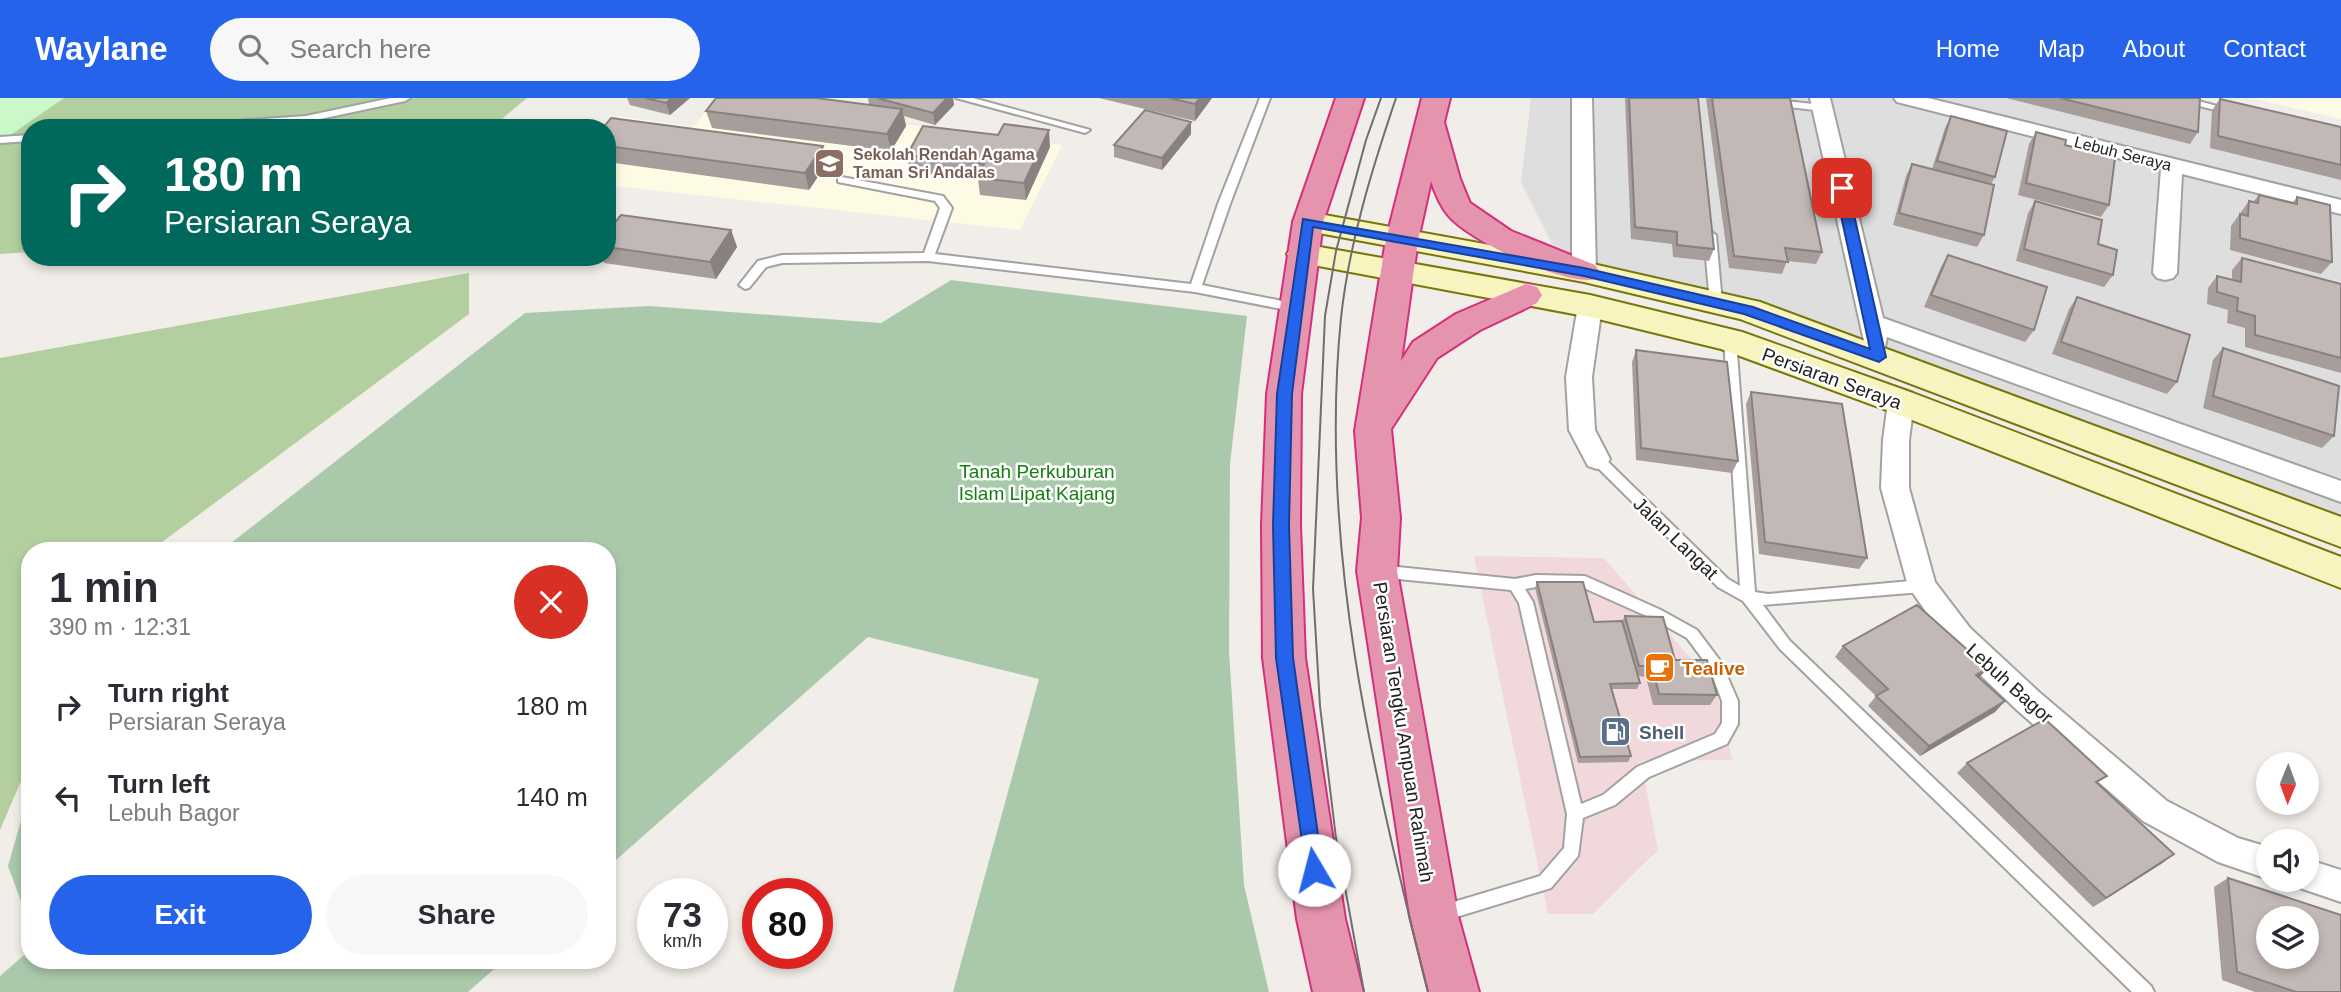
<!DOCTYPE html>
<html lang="en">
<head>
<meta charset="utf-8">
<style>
	:root { --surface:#fff; --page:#f7f7f7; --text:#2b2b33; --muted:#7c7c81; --accent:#2563eb }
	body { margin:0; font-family:Helvetica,sans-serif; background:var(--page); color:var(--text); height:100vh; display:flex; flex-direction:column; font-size:26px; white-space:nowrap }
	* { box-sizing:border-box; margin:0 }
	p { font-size:23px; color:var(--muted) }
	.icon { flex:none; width:38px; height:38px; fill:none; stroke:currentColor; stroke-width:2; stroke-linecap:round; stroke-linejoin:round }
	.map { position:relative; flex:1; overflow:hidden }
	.drawer { position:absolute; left:21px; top:444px; width:595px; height:427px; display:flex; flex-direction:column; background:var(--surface); border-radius:28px; box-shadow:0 4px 10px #0003 }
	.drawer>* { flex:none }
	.top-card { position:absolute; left:21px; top:21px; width:595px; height:147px; border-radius:28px; box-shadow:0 4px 10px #0003; background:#00695c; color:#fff; overflow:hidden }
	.needle { width:46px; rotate:181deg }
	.fabs { position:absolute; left:2256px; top:654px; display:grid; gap:14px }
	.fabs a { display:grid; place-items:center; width:63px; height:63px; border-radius:50%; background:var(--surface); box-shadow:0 4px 10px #0003; font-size:35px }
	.speed { position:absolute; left:637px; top:780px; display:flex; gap:14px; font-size:35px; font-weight:700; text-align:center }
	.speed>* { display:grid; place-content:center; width:91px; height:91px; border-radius:50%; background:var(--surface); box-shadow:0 4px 10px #0003; line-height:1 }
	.speed small { font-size:18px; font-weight:400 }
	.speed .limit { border:10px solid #d22; background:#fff; color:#111 }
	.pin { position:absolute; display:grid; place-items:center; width:60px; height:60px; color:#fff; margin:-30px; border-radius:14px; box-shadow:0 4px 10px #0006 }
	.me { position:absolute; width:77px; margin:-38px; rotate:352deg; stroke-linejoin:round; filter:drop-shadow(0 0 5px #0008) }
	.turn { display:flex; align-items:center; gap:24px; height:147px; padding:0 28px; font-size:32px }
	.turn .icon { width:91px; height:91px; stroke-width:2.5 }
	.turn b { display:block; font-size:49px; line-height:60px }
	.round { display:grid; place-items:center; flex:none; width:74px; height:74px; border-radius:37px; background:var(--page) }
	.headline { display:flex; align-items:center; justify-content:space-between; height:119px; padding:0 28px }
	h1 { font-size:42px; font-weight:700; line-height:52px }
	.primary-button { display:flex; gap:14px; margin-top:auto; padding:14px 28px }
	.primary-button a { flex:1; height:80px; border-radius:42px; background:var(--accent); color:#fff; font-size:28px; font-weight:700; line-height:80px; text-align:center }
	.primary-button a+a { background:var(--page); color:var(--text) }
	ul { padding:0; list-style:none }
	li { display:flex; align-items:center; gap:21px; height:91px; padding:0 28px }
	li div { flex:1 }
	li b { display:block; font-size:26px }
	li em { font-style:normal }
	header { display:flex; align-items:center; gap:42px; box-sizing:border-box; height:98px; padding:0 35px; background:var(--accent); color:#fff }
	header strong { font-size:33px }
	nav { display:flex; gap:38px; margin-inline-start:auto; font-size:24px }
	.search { width:490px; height:63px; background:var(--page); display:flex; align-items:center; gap:18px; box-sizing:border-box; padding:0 24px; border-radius:38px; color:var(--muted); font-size:26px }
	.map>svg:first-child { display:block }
	.residential { fill:#dfdede }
	.commercial { fill:#f1d9db }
	.education { fill:#fefbe5 }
	.forest { fill:#b3cf9f }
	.cemetery { fill:#aac9ab }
	.park { fill:#cbf8c9 }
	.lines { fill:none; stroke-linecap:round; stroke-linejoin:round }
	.lane-casing { stroke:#a2a2a2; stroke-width:4 }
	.street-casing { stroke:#a2a2a2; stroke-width:4 }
	.secondary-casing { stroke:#777609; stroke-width:4 }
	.highway-casing { stroke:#d52f7c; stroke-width:4 }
	.lane { fill:#fff; fill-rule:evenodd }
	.street { fill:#fff; fill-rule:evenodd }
	.secondary { fill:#f8f4c0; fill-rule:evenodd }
	.highway { fill:#e594ad; fill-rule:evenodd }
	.tram { stroke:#6f6f6f; stroke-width:2 }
	.wall { fill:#a79e9c }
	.shaded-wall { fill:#88817f }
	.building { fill:#c2b8b5; stroke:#88817f; stroke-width:2; fill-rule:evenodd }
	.route { fill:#2563eb; stroke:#184099; stroke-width:2 }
	.labels { text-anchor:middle; stroke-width:5; stroke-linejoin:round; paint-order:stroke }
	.far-street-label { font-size:16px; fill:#212121; stroke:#fff }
	.far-education-label { font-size:16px; font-weight:bold; fill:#785e54; stroke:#fff; text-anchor:start }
	.street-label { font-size:19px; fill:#212121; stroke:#fff }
	.park-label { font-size:19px; fill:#157e10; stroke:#fff }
	.food-label { font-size:19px; font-weight:bold; fill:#c56008; stroke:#fff; text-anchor:start }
	.service-label { font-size:19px; font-weight:bold; fill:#4e5e75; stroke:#fff; text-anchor:start }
</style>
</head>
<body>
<header>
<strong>Waylane</strong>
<div class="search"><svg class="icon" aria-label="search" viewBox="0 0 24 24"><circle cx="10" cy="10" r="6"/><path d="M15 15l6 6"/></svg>Search here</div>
<nav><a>Home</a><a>Map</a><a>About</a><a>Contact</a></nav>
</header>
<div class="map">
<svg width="2341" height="894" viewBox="0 0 2341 894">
	<rect width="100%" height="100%" fill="#f1ede8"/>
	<!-- residential -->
	<path class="residential" d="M1531 0H2187L2341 35V423L2195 368 1560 161 1521 85Z"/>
	<!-- commercial -->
	<path class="commercial" d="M1474 458 1604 460 1716 590 1732 662 1641 663 1658 752 1593 816H1548Z"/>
	<!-- education -->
	<path class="education" d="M2251 0H2341V21Z
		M716 1 1062 47 1020 132 614 88 607 83 606 30 619 18 693 29Z"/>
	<!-- forest -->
	<path class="forest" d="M0 0H527L491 30H30V154L0 156Z
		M469 175V216L150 453H30V662L0 732V260Z"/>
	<!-- cemetery -->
	<path class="cemetery" d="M951 182 1247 218 1230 366 1229 553 1244 787 1269 894H953L1039 581 868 539 607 770V453H221L525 215 649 208 881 225Z
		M30 691V828L8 768Z
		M30 852V863H503L468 894H0V878Z"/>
	<!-- park -->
	<path class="park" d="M0 0H64L9 38 0 37Z"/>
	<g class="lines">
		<defs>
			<path id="lane" d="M391 0H410L405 3 306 24 227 30H175L180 27 306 18Z
				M956 0H973L1090 32 1085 35Z
				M1260 0H1270L1230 106 1202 187 1297 206 1303 210 1301 213 1297 214 1195 194 928 163 782 165 766 169 749 190 745 191 739 187 758 163 782 157 924 155 940 110 935 103 838 84V80L842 79 943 98 952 110 935 156 1191 186 1218 106Z
				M2168 0H2187L2236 13 2231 16Z
				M1775 2 1823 7 1828 10 1823 13 1771 7 1770 5Z
				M30 37V43L0 45V39Z
				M1710 133 1716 137 1722 205 1716 209 1710 205 1704 137Z
				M1730 238 1736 242 1755 494 1768 496 1922 482 1927 484 1929 488 1927 492 1922 494 1763 507 1790 543 2151 888 2154 894H2132L1780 551 1743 503 1718 489 1592 364 1590 361 1592 358H1602L1728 481 1740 488 1724 242Z
				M1378 467 1515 481 1536 477 1585 478 1661 512 1697 532 1721 564 1738 603V626L1727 646 1649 679 1615 707 1583 720 1578 758 1551 790 1440 824 1434 822 1431 816 1434 810 1540 778 1564 750 1567 716 1519 505 1511 492 1378 479 1373 477 1371 473 1373 469ZM1536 489 1584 490 1651 520 1687 540 1710 571 1722 603V625L1715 636 1637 669 1603 697 1581 706 1533 504 1525 491Z"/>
			<path id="street" d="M1572 0H1592L1596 174 1592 179 1584 181 1576 179 1572 174Z
				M1810 0H1830L1883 220 2341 383V404L1887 239 1885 249 1876 251 1867 249 1864 243Z
				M1894 0H1928L2341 102V116L2182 76 2177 175 2173 180 2165 182 2157 180 2153 175 2161 71 1897 4Z
				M1590 200 1598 202 1602 208 1592 279 1595 332 1610 361 1606 368 1597 371 1588 368 1569 332 1566 279 1578 208 1582 202Z
				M1901 295 1910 298 1914 304 1909 342V390L1935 484 1970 530 2039 594 2167 703 2238 740 2268 749V781L2218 764 2143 723 2017 612 1950 548 1908 488 1881 390 1883 342 1888 304 1892 298Z
				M2306 761 2341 772V804L2294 788 2291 782H2306Z"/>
			<path id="secondary" d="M1308 114 1584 164 1760 204 2341 419V449L1740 221 1584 184 1297 131 1293 124 1297 117Z
				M1303 146 1590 197 1742 234 1913 295 2341 459V490L1889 313 1721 251 1590 219 1292 163 1287 156 1292 149Z"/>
			<path id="highway" d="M1336 0H1364L1323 124 1301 296 1300 427 1305 560 1345 821 1363 894H1313L1297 821 1263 560 1262 427 1267 296 1293 124Z
				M1422 0H1450L1444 24 1460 81 1470 105 1511 133 1595 167 1600 174 1595 181C1566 189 1468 142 1448 117 1440 107 1435 95 1431 83L1418 142 1401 263 1413 244 1456 216 1526 186 1537 189 1542 197 1537 205 1480 232 1437 260 1391 331 1400 420 1397 473 1458 818 1479 894H1429L1410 818 1357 473 1362 420 1355 333 1386 142Z"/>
		</defs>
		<!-- lane casing -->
		<use href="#lane" class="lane-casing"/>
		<!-- street casing -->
		<use href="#street" class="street-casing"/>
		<!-- secondary casing -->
		<use href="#secondary" class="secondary-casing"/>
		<!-- highway casing -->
		<use href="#highway" class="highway-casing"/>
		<!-- lane -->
		<use href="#lane" class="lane"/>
		<!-- street -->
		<use href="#street" class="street"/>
		<!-- secondary -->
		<use href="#secondary" class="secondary"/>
		<!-- highway -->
		<use href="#highway" class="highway"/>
		<!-- tram -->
		<path class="tram" d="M1396 0C1372 71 1349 145 1341 220 1318 449 1373 674 1428 894
			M1364 894 1336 740 1320 608 1313 491 1325 218 1336 153 1366 42 1381 0"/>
	</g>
	<!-- wall -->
	<path class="wall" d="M627 0H690L670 17 630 7Z
		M868 0H953L954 7 935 27 904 18 906 28 891 53 712 30 706 13 869 7Z
		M1099 0H1212L1195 23Z
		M1625 0H1698L1714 151 1709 163 1673 159 1672 146 1631 141Z
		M1706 0H1712L1822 154 1816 166 1787 163 1782 176 1729 170Z
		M2006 0H2200L2198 34 2190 46Z
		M2220 1 2341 29V82L2210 50 2212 12Z
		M1951 18 1995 79 1991 86 1984 137 1977 149 1893 127 1906 78 1912 66 1932 71 1945 30Z
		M1191 24V36L1162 72 1114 59V47Z
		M607 30 827 65 809 92 607 64Z
		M2036 34 2065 47 2109 107 2101 119 2018 97 2029 46Z
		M1050 49 1026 102 980 97 978 82 910 74 907 57Z
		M2259 97 2292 105 2297 99 2332 164 2321 176 2230 152 2231 128 2249 103 2253 104Z
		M2035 103 2098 146 2113 177 2104 189 2016 163 2028 115Z
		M731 132 737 149 716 181 604 165 602 159H607V134Z
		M1948 157 2034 232 2025 244 1924 209 1941 169Z
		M2242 160 2341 186V275L2245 249V230L2227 225 2228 212 2207 206 2208 190 2217 178 2232 182V172Z
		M2077 199 2177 284 2167 296 2052 256 2069 211Z
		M2223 250 2334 338 2322 350 2203 310 2213 262Z
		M1636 252 1738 363 1732 375 1636 362 1632 264Z
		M1751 294 1867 460 1859 471 1759 456 1746 306Z
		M1537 484 1594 524 1622 523 1625 518 1717 597 1710 607H1653L1646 579 1638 578 1640 585 1637 591H1612L1631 658 1628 664 1578 665 1535 490Z
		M1843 548 1979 580 2005 603 1995 614 1920 658 1868 608 1876 598 1835 559Z
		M1967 665 2098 686 2174 756 2161 766 2093 809 1957 675Z
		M2228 780 2341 894H2255L2222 882 2214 789Z"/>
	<!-- shaded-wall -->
	<path class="shaded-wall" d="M672 0H690L670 17 666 5Z
		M947 0H953L954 7 935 27 933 15Z
		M1200 0H1212L1195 23V6Z
		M902 11 906 28 891 53 887 36Z
		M1191 24V36L1162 72V60Z
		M1049 32 1050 49 1026 102 1024 85Z
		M823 48 827 65 809 92 805 75Z
		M731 132 737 149 716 181 710 164Z
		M1988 570 1978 581 1976 577Z
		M2005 603 1995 614 1920 658 1929 648Z
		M2174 756 2161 766 2093 809 2106 800Z"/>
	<!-- building -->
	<path class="building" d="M645 0H672L666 5Z
		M716 0H816L902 11 887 36 706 13Z
		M877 0H947L933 15Z
		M1169 0H1200L1195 6Z
		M1629 0H1698L1714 151 1677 147V134L1635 129Z
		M1712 0H1790L1822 154 1785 150 1788 164 1734 158Z
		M2060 0H2200L2198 34Z
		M2220 1 2341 29V67L2218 38Z
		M1145 12 1191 24 1162 60 1114 47Z
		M1951 18 2007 33 1995 79 1937 63Z
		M611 20 823 48 805 75 607 48V30H603Z
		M1004 26 1049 32 1024 85 977 80 984 66 907 57 923 28 998 37Z
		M2036 34 2066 42 2065 47 2115 60 2109 107 2026 85Z
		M1912 66 1994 87 1984 137 1899 115Z
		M2259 97 2297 106V99L2330 107 2332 164 2240 140V116L2248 118 2249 103 2258 105Z
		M2035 103 2102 122 2098 146 2117 152 2113 177 2024 151Z
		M621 117 731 132 710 164 607 149V134Z
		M1948 157 2047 189 2034 232 1931 197Z
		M2242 160 2341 186V260L2255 237V218L2237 213 2238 200 2217 194V178L2241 184Z
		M2077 199 2190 237 2177 284 2061 244Z
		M2223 250 2339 288 2334 338 2213 298Z
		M1636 252 1727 264 1738 363 1641 350Z
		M1751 294 1842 306 1867 460 1765 444Z
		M1537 484H1583L1594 524 1622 523 1640 585 1610 586 1631 658 1580 659Z
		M1917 507 1988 570 1976 577 2005 603 1929 648 1876 598 1888 591 1843 548Z
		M1625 518 1663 519 1675 562H1707L1717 597 1659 596 1652 568H1639Z
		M2045 621 2107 678 2096 684 2174 756 2106 800 1967 665Z
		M2228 780 2341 817V894H2296L2237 874ZM2268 821H2306V859H2268Z"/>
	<!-- route -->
	<path class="route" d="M1842 87 1848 90 1886 259 1879 264 1744 216 1584 178 1313 129 1292 296 1289 427 1293 560 1323 772 1320 778 1314 781 1307 778 1276 560 1273 427 1277 296 1303 121 1584 170 1753 209 1870 251 1835 90Z"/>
	<!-- icons -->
	<defs>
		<symbol id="school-square" viewBox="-11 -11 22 22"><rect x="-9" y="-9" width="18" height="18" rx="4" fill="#8d6e63" stroke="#fff"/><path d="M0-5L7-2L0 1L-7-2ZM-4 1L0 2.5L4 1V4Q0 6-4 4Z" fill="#fff"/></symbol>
		<symbol id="cafe-square" viewBox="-11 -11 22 22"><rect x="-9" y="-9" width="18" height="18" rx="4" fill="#e8710a" stroke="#fff"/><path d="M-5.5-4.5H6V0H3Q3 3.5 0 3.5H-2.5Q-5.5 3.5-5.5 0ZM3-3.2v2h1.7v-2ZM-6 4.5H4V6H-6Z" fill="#fff"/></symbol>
		<symbol id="fuel-square" viewBox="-11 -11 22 22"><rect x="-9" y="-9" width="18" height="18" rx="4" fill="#5c6f8a" stroke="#fff"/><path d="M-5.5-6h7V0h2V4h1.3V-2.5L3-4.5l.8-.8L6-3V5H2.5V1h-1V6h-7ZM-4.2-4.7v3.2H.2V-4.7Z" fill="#fff"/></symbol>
	</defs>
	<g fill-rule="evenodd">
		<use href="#school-square" x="812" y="48" width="35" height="35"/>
		<use href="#cafe-square" x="1642" y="552" width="35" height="35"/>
		<use href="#fuel-square" x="1598" y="616" width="35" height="35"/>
	</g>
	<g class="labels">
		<!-- far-street labels -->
		<g class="far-street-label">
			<text transform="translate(2123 55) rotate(14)" y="6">Lebuh Seraya</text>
		</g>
		<!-- far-education labels -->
		<g class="far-education-label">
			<text x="853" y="62">Sekolah Rendah Agama<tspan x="853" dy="18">Taman Sri Andalas</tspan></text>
		</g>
		<!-- street labels -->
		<g class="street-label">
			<text transform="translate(1832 280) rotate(20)" y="7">Persiaran Seraya</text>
			<text transform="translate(1676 440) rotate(44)" y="7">Jalan Langat</text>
			<text transform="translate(2010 585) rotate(42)" y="7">Lebuh Bagor</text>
			<text transform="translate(1404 634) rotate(81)" y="7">Persiaran Tengku Ampuan Rahimah</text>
		</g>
		<!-- park labels -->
		<g class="park-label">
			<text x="1037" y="380">Tanah Perkuburan<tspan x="1037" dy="22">Islam Lipat Kajang</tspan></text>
		</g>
		<!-- food labels -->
		<g class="food-label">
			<text x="1682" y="577">Tealive</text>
		</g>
		<!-- service labels -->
		<g class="service-label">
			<text x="1639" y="641">Shell</text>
		</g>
	</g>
</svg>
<div class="fabs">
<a><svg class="needle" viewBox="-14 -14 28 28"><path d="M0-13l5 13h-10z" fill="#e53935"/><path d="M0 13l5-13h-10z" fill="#7c7c81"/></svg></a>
<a><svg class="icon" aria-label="sound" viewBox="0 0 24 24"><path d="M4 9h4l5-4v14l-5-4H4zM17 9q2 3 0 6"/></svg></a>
<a><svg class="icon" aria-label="layers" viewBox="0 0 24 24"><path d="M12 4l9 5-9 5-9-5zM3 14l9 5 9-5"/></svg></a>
</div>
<div class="speed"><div>73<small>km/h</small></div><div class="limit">80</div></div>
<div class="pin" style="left:1842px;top:90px;background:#d93025"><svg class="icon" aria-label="arrive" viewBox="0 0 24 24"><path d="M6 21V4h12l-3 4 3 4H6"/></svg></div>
<svg class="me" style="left:1314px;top:772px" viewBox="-20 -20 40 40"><circle r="19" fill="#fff"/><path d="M0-13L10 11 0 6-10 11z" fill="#2563eb"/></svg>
<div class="top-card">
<div class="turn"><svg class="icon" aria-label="right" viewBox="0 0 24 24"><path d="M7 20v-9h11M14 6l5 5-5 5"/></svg><div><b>180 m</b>Persiaran Seraya</div></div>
</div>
<section class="drawer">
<div class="headline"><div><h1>1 min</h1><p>390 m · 12:31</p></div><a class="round" style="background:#d93025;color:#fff"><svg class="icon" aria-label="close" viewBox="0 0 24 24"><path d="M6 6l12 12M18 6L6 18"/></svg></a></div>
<ul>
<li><svg class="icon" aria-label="right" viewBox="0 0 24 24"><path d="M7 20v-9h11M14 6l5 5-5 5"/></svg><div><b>Turn right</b><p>Persiaran Seraya</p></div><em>180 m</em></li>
<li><svg class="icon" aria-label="left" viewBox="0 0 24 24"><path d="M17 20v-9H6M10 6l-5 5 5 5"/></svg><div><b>Turn left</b><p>Lebuh Bagor</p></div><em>140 m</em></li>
</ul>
<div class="primary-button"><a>Exit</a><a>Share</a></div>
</section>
</div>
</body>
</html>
